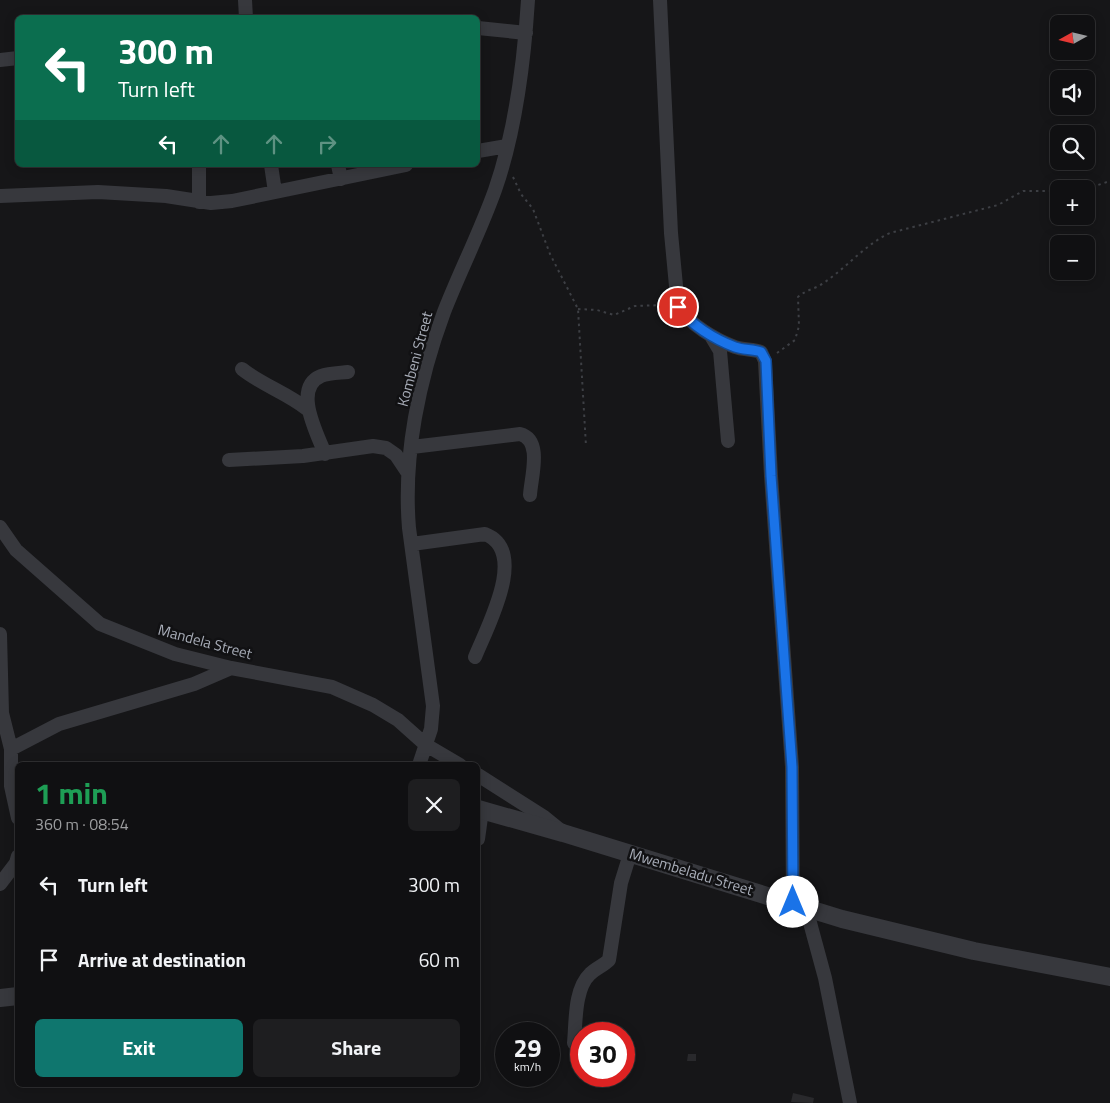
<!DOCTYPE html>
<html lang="en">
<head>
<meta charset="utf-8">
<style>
	:root { --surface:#101012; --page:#1e1e20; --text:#f1f3f6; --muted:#9c9d9f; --line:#303032; --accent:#0f766e }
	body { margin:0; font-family:"Titillium Web",sans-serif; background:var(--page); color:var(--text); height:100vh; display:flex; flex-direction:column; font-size:19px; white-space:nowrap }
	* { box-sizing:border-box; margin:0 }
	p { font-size:16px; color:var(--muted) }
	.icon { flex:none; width:28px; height:28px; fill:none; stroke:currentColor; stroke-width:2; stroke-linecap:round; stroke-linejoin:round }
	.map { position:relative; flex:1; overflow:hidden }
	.drawer { position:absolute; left:15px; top:762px; width:465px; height:325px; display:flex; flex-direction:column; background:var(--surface); border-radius:8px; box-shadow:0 2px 12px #0003,0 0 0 1px var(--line) }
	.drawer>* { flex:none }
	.guide { position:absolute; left:15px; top:15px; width:465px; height:152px; border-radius:8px; box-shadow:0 2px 12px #0003,0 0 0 1px var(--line); background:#0b6e4f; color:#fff; overflow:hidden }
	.needle { width:32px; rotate:262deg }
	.fabs { position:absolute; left:1050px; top:15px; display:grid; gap:10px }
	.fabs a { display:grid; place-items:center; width:45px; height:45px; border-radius:8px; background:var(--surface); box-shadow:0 2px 12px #0003,0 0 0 1px var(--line); font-size:25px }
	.speed { position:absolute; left:495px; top:1022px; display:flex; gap:10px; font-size:25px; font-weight:700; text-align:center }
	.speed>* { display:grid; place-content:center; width:65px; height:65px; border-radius:50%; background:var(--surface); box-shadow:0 2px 12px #0003,0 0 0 1px var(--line); line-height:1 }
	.speed small { font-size:12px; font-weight:400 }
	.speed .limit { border:8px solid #d22; background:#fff; color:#111 }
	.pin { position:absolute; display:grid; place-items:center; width:42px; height:42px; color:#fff; margin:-21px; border:2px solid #fff; border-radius:50%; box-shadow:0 1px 5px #0007 }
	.me { position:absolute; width:55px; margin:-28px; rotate:0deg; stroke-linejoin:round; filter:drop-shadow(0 0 4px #0008) }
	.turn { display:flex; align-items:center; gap:18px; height:105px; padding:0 20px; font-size:22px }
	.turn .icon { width:65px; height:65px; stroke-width:2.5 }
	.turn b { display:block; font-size:35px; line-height:42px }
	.lanes { display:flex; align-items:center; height:48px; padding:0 20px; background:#0003; justify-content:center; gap:25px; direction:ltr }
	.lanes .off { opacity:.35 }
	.round { display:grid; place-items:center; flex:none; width:52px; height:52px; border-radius:8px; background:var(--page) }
	.headline { display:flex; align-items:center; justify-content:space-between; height:85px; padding:0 20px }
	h1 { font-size:30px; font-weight:700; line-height:38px; color:#1e9e55 }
	.cta { display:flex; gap:10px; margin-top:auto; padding:10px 20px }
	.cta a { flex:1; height:58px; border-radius:8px; background:var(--accent); color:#fff; font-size:20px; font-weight:700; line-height:58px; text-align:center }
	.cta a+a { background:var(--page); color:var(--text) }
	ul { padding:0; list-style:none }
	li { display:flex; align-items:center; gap:15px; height:75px; padding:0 20px }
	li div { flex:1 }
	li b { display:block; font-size:19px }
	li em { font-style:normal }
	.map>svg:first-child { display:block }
	.building { fill:#29292c }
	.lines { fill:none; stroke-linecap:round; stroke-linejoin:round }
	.path { stroke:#3d3f44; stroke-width:2; stroke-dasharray:2.5 4; stroke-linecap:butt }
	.minor { stroke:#37383d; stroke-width:14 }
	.tertiary { stroke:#37383d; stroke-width:18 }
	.route-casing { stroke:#114b97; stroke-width:12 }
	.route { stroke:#1a73e8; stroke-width:9 }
	.labels { text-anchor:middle; stroke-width:5; stroke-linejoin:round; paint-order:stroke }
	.street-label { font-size:15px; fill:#a8adb8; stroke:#111113 }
</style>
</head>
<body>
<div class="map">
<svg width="1110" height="1103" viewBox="0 0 1110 1103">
	<rect width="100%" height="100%" fill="#161618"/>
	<!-- building -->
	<path class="building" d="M688 1054H696V1061H687Z
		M793 1093 814 1098 813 1103 791 1102Z"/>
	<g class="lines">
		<!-- path -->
		<path class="path" d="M513 177 521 194 533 209 550 254 578 309 586 446
			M1086 189 1110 181
			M578 309 597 310 614 315 635 306 666 305
			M777 353 795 340 799 326 798 297C807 289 816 289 825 282 847 267 866 244 890 233L998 205 1023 191H1059"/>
		<!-- minor -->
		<path class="minor" d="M245 0 246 18
			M660 0 671 233 678 307C691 325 714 339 735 347 743 350 753 349 761 352L765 361 771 476 792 767 793 903
			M478 28 526 33
			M0 60 18 58
			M478 151 507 146
			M199 165V202
			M271 165 275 192
			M338 165 341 179
			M0 196 98 192 166 196 211 203 232 201 406 165
			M711 336 720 351 728 441
			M242 369C262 385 287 393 307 409
			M412 447 520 434C543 440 531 477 530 495
			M325 454C318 435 292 388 321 376 329 373 339 373 348 372
			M229 460 303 456 373 446 386 448 396 455 408 473
			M0 527 16 550 100 624 175 654 231 668 332 687 373 705 398 720 426 745 460 765
			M412 544 485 534C529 551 487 627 475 657
			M0 634 2 713 11 749V786L18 818
			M11 749 59 724 194 684 231 668
			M419 765 431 729 433 706 409 528C403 456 419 379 444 312 460 271 480 232 495 190 516 130 524 63 528 0
			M478 775 544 817 560 830
			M478 839 482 810
			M0 884 16 863 18 856
			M806 908 825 978 850 1103
			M574 1043C576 1023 574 989 590 974 596 968 603 966 609 960L621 883 630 854"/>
		<!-- tertiary -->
		<path class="tertiary" d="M478 809 563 833 842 919 974 951 1110 977
			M0 998 18 996"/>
	</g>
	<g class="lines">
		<defs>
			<path id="route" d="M678 307C691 325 714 339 735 347 743 350 753 349 761 352L766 361 771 476 792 767 793 902"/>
		</defs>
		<!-- route casing -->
		<use href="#route" class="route-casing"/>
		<!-- route -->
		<use href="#route" class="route"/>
	</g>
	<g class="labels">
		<!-- street labels -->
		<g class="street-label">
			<text transform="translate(415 359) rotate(-75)" y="5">Kombeni Street</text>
			<text transform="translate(205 642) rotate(15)" y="5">Mandela Street</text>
			<text transform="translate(691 872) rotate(17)" y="5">Mwembeladu Street</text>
		</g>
	</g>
</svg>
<div class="fabs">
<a><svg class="needle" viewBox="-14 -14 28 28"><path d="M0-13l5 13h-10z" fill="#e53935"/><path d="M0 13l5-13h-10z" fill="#9c9d9f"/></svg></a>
<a><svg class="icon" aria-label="sound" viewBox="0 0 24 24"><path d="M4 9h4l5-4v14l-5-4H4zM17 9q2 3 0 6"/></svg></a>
<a><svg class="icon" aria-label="search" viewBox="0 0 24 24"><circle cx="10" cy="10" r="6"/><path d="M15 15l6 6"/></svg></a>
<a>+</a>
<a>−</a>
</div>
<div class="speed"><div>29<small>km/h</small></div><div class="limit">30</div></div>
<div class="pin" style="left:678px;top:307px;background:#d93025"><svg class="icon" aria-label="arrive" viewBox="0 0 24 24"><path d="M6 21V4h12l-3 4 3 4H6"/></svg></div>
<svg class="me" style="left:793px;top:902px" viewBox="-20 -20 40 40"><circle r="19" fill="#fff"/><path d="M0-13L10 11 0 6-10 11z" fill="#1a73e8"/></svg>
<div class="guide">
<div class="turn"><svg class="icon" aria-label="left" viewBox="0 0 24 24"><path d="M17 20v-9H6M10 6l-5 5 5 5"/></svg><div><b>300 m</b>Turn left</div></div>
<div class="lanes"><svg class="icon" aria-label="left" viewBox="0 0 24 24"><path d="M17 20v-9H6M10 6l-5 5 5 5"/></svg><svg class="icon off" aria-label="ahead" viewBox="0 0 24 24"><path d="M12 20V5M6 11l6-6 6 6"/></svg><svg class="icon off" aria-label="ahead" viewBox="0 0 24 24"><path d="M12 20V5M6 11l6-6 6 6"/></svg><svg class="icon off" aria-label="right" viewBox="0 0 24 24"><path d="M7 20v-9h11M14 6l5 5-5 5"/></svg></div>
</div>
<section class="drawer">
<div class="headline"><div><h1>1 min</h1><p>360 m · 08:54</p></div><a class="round"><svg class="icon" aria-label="close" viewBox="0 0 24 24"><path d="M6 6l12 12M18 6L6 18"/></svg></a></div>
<ul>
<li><svg class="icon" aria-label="left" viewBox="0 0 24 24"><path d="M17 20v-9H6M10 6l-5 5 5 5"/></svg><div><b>Turn left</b></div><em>300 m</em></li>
<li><svg class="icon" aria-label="arrive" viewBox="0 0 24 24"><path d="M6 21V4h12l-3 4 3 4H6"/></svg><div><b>Arrive at destination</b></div><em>60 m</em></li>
</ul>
<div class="cta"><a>Exit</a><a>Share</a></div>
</section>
</div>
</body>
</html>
